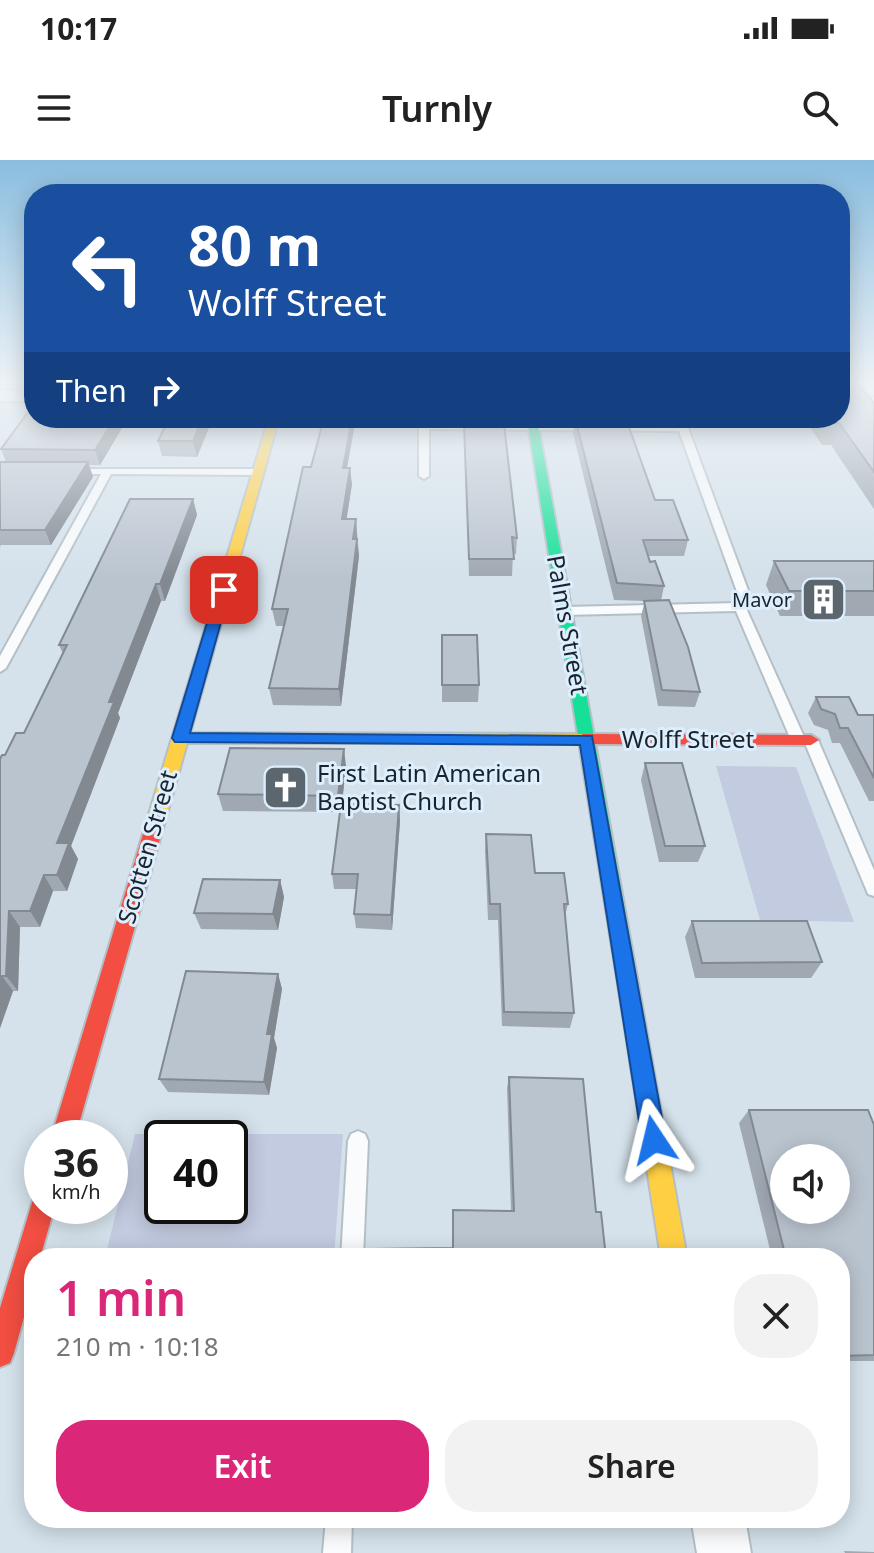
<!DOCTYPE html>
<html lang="en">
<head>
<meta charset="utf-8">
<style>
	:root { --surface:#fff; --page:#f2f2f2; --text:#222; --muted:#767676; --accent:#db2777 }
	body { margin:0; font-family:"Noto Sans",sans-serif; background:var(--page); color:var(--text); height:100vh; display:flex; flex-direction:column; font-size:30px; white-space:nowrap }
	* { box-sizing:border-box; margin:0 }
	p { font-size:26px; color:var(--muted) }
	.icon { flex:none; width:44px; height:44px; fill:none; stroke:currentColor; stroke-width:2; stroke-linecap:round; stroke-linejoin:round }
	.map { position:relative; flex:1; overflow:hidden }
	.panel { position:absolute; left:24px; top:1088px; width:826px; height:280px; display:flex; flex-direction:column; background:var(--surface); border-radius:32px; box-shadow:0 4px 20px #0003 }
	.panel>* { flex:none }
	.top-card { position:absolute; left:24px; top:24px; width:826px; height:244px; border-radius:32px; box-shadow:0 4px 20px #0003; background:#1a4fa0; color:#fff; overflow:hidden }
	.controls { position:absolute; left:770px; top:984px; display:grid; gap:16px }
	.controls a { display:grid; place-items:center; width:80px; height:80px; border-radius:50%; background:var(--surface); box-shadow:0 4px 20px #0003; font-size:40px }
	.speed { position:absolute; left:24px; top:960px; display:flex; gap:16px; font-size:40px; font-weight:700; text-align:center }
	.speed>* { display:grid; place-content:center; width:104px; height:104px; border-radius:50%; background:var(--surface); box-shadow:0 4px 20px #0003; line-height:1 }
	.speed small { font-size:20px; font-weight:400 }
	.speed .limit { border:4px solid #111; border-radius:12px; background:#fff; color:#111 }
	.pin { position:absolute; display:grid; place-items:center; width:68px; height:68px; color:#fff; margin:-34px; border-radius:16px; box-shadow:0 4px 12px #0006 }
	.me { position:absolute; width:88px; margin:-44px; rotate:350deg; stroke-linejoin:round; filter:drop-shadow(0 0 6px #0008) }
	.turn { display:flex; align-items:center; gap:28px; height:168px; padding:0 32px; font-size:36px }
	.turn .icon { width:104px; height:104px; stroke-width:2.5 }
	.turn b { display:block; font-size:56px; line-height:68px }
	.then { display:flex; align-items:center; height:76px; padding:0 32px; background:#0003; gap:16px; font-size:30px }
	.round { display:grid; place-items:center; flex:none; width:84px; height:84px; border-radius:32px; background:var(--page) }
	.summary { display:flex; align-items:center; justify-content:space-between; height:136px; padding:0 32px }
	h1 { font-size:48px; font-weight:600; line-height:60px; color:var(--accent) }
	.cta { display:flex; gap:16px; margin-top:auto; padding:16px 32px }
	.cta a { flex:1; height:92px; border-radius:32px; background:var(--accent); color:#fff; font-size:32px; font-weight:600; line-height:92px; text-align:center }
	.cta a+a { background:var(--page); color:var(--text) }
	.status { display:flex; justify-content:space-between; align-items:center; height:56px; padding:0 40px; background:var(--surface); direction:ltr }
	.status svg { height:22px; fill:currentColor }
	header { display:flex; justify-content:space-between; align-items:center; height:104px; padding:0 32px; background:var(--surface); font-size:36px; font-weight:600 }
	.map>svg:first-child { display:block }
	.green { fill:#c3cbe1; fill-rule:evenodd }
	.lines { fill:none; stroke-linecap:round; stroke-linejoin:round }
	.lane-casing { stroke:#b5bfc6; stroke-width:4 }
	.street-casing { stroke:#b5bfc6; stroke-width:4 }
	.fast-casing { stroke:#b5bfc6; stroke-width:4 }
	.slow-casing { stroke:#b5bfc6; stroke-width:4 }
	.jam-casing { stroke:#b5bfc6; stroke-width:4 }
	.lane { fill:#f9fbfc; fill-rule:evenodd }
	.street { fill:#f9fbfc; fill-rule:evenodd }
	.fast { fill:#16e098; fill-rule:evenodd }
	.slow { fill:#ffcf43; fill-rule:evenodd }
	.jam { fill:#f24e42; fill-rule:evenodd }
	.wall { fill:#a0a9b2 }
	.shaded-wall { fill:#828991 }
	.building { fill:#bac4cf; stroke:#828991; stroke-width:2; fill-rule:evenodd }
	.route { fill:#1a73e8; stroke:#114b97; stroke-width:2 }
	.labels { text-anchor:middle; stroke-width:6; stroke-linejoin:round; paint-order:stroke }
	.far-poi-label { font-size:20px; fill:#1b232a; stroke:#ddeffe; text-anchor:end }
	.street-label { font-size:24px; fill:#1b232a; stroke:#ddeffe }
	.poi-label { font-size:24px; fill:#1b232a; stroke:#ddeffe; text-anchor:start }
</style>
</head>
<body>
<div class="status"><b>10:17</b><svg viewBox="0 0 49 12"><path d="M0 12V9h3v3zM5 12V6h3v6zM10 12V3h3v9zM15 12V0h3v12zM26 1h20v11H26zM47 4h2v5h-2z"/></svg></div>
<header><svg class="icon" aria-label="menu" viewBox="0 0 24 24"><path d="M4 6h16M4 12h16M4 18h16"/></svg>Turnly<svg class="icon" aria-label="search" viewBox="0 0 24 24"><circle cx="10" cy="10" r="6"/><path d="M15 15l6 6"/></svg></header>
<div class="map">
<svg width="874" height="1393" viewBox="0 0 874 1393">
	<rect width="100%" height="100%" fill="#d5e2eb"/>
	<!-- green -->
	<path class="green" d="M716 606 796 607 854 762 760 760Z
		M135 974H343L334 1098H105ZM162 978H230V1046H162Z"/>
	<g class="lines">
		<defs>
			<path id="lane" d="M675 258H683L688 268 752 441 746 448 805 579 811 575 818 580 874 710V736L868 734 866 729 804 581 798 585 791 580 736 451 565 455 559 451 565 447 737 443 740 440 679 271 429 269V316L424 319 419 316V266L424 263 677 265Z
				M69 309H258L263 312 258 315 111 314 6 508 0 512V496L101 314H72L69 313Z
				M358 971 365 974 368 981 363 1098H341L348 981 351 974Z
				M326 1358H352L351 1393H323Z"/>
			<path id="street" d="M860 223H874V235L868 234Z
				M0 231H34V241H0Z
				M691 1358H745L751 1393H697Z"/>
			<path id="fast" d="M527 258H537L637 818 634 824 627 827 620 824 617 818Z"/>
			<path id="slow" d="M269 258H279L190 573 583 574 589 575 591 579 589 583H187L167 654 158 660 152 659 149 654Z
				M627 809 634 812 637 818 687 1098H661L617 818 620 812Z"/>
			<path id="jam" d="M583 574 811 575 819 580 811 585 583 584 575 579Z
				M158 648 167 654 75 978H51L149 654Z
				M42 1034V1046H55L40 1098H34V1121L14 1193 10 1203 0 1207V1148L31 1046 34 1037Z"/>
		</defs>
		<!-- lane casing -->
		<use href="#lane" class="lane-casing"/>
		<!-- street casing -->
		<use href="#street" class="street-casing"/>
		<!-- fast casing -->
		<use href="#fast" class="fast-casing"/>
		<!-- slow casing -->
		<use href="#slow" class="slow-casing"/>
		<!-- jam casing -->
		<use href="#jam" class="jam-casing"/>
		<!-- lane -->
		<use href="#lane" class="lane"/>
		<!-- street -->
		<use href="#street" class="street"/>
		<!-- fast -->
		<use href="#fast" class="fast"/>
		<!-- slow -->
		<use href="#slow" class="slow"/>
		<!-- jam -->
		<use href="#jam" class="jam"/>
	</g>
	<!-- wall -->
	<path class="wall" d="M874 243V349L831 285H822L804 258H840Z
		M34 258H128L100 305H89L93 317 51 385H1L0 387V302H6L1 289Z
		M169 258H213L197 297 162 296 158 281Z
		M324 258H356L347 308 352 324 346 359H356L359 396 341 546 273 545 269 528 284 466H276L272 449Z
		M575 258H620L655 340 688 380 684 396H648L650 402 664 426 661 441 700 532 695 547 658 546 641 456 645 441 614 440 573 273Z
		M464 264 517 378 516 394H513L512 416H469Z
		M193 339 197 355 165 441H161L118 553 120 558 71 686 78 699 67 731H53L40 767H20L18 831H13L0 868V599L24 573 63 494 59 485Z
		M774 401H874V456H780L766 425Z
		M442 475 479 525 478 542H442Z
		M816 537 858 555H874V641H869L840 583H832L828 570 814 565 808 553Z
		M645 603 705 686 698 702H659L641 620Z
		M346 606 342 644 399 645 400 661 392 770 356 768 354 754 357 729H334L332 714 340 652 223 651 218 634Z
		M486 674 535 713 568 744 565 756 574 853 570 868 502 866 498 760H488L485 691Z
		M280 720 284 737 278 770 201 769 194 753Z
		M692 761 822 802 811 818H695L685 777Z
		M278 814 282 829 274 878 277 888 269 935 168 932 159 919Z
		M509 917 596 1052 452 1088 511 1051 507 928Z
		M749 950 874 965V1201H840V1098H772L739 963Z
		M844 1391 874 1392V1393H845Z"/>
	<!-- shaded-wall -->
	<path class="shaded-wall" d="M115 258H128L100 305 95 290Z
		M203 258H213L197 297 193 281Z
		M352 258H356L344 324 343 308Z
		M88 302 93 317 51 385 45 370Z
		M350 308 352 324 344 376 342 359Z
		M193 339 197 355 165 441 160 424Z
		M356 359 357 376 355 396 353 379Z
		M357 379 359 396 341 546 339 529Z
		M156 424 161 441 118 553 120 558 71 686 78 699 67 731 57 715V683L109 542Z
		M344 589 346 606 341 652 338 636Z
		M399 645 400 661 392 770 391 755Z
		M44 715 53 731 40 767 30 751Z
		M280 720 284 737 278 770 273 754Z
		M9 751 20 767 18 831 6 816Z
		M278 814 282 829 274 878 277 888 269 935 264 922 267 874Z
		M2 816 13 831 0 868V820Z"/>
	<!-- building -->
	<path class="building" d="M840 223H857L874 243V312L839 263H830L826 258H840Z
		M34 244V258H115L95 290 1 289Z
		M169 258H203L193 281H158Z
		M324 258H352L343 308H350L342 359H356L353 379H357L339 529 269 528 288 449H272L303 307H311Z
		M575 258 626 259 655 340H673L688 380H643L650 402 655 401 664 426 617 423Z
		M464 264H504L517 378 512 377 514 399H469Z
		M0 302H88L45 370H0Z
		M130 339H193L160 424H156L109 542H114L57 683H69L57 715H44L30 751H9L6 816H2L0 820V599L2 595H5L16 573H24L67 485H59Z
		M774 401H874V431H789Z
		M669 440 688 487 700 532 662 530 644 441Z
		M442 475H477L479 525H442Z
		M816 537H849L858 555H874V618L848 568H840L835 554 821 549Z
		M230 588 344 589 338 636 218 634Z
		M645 603H682L705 686H665Z
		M341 644 399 645 391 755 354 754 358 714H332Z
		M486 674 531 675 535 713H564L568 744H564L574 853 504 852 500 744H490Z
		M203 719 280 720 273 754 194 753Z
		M692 761H807L822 802 702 803Z
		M186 811 278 814 267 874H272L264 922 159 919Z
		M509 917 583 919 596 1052H601L606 1098H371V1089L453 1088V1050L514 1051Z
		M749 950H868L874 965V1195L840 1196V1098H786ZM784 998H836V1050H784Z"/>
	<!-- sky -->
	<linearGradient id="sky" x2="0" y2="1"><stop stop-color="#8abddf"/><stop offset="0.53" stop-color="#ecf2f6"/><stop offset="1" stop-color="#ecf2f6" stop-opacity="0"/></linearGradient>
	<rect width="874" height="418" fill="url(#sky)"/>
	<!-- route -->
	<path class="route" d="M224 426 230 430 190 573 592 576 666 980 662 988 654 992 646 988 642 980 580 585 175 582 172 578 217 430Z"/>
	<!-- icons -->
	<defs>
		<symbol id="building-square" viewBox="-11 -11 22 22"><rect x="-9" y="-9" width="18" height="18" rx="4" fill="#5c666e" stroke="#ddeffe"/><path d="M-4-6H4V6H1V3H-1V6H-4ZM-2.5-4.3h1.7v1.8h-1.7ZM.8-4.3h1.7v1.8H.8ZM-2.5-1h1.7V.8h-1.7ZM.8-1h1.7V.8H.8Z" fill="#fff"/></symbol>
		<symbol id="church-square" viewBox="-11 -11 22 22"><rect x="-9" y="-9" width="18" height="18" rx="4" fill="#5c666e" stroke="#ddeffe"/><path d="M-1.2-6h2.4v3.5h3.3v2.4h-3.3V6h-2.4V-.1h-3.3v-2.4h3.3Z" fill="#fff"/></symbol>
	</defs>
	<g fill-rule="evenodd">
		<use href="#building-square" x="798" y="414" width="51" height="51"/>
		<use href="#church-square" x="260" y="602" width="51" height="51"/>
	</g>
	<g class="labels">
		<!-- far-poi labels -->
		<g class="far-poi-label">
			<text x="792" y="447">Mavor</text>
		</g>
		<!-- street labels -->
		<g class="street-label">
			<text transform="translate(567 465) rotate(80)" y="8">Palms Street</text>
			<text x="688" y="588">Wolff Street</text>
			<text transform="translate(148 687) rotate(-74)" y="8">Scotten Street</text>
		</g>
		<!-- poi labels -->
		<g class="poi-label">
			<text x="317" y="622">First Latin American<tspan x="317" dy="28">Baptist Church</tspan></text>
		</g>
	</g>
</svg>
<div class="controls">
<a><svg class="icon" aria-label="sound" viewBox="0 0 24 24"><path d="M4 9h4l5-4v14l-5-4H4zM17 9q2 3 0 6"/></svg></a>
</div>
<div class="speed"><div>36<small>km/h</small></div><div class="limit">40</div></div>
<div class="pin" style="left:224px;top:430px;background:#d93025"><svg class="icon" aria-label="arrive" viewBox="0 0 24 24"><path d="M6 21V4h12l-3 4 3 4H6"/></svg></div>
<svg class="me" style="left:654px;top:980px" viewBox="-20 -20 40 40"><path d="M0-17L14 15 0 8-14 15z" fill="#1a73e8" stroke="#fff" stroke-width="4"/></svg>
<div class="top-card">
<div class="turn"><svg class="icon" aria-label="left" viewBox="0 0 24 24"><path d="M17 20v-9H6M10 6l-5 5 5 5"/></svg><div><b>80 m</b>Wolff Street</div></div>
<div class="then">Then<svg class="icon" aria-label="right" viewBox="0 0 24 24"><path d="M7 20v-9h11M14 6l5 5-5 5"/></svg></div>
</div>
<section class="panel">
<div class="summary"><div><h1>1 min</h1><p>210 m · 10:18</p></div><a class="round"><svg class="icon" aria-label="close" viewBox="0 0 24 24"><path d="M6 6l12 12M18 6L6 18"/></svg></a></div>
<div class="cta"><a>Exit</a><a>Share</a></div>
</section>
</div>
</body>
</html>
